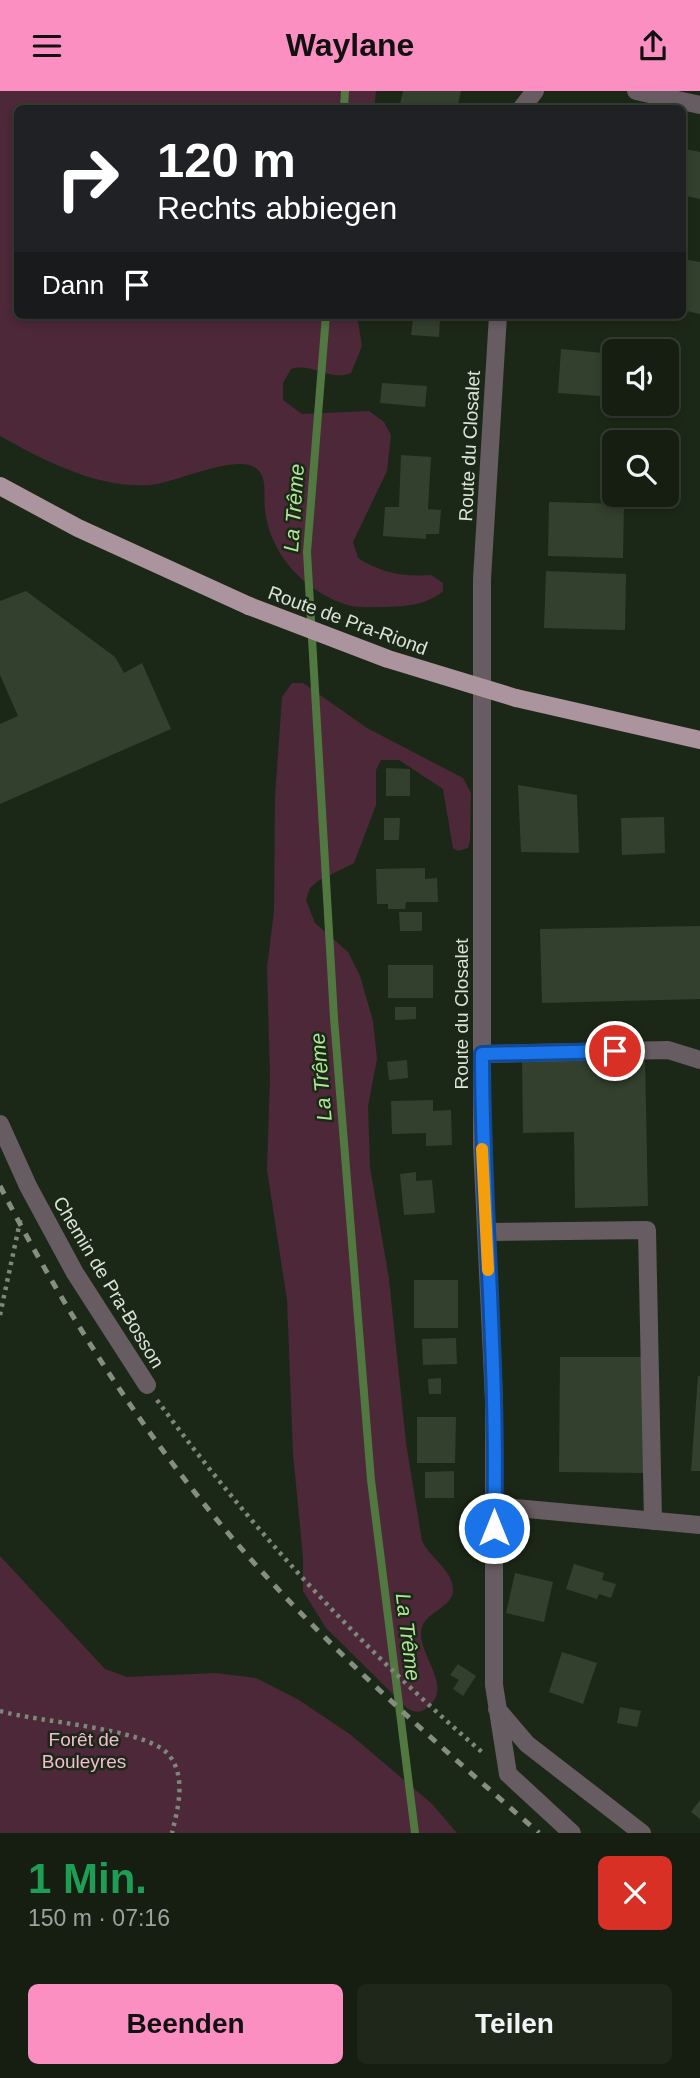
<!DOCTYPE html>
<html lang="de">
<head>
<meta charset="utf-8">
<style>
	:root { --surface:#151e11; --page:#1e271a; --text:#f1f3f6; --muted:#9da29f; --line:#343c31; --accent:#fc8fc1 }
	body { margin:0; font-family:Helvetica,sans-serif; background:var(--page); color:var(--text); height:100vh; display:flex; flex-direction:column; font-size:26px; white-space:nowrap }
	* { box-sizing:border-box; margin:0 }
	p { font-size:23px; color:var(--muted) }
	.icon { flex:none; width:38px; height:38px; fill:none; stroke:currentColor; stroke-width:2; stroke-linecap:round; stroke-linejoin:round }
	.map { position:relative; height:1742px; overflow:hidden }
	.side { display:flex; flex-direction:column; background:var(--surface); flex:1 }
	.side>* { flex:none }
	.banner { position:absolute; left:14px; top:14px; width:672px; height:214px; border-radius:10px; box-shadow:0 4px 10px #0003,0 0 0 2px var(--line); background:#202124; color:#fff; overflow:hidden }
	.fabs { position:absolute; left:602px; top:248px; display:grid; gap:14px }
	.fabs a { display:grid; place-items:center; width:77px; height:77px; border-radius:10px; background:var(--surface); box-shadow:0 4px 10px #0003,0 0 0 2px var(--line); font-size:35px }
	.pin { position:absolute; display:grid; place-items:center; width:60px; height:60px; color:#fff; margin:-30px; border:4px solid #fff; border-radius:50%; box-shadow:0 2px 7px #0007 }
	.me { position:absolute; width:77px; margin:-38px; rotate:0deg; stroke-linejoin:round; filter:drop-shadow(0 0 5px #0008) }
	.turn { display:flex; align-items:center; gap:24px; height:147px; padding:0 28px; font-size:32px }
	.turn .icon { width:91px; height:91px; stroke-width:2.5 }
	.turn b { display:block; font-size:49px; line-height:60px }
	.then { display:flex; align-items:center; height:66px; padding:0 28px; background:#0003; gap:14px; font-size:26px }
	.round { display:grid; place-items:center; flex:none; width:74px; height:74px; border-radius:10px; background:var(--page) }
	.overview { display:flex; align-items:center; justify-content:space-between; height:119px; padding:0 28px }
	h1 { font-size:42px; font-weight:700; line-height:52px; color:#1e9e55 }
	.primary-button { display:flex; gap:14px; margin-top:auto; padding:14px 28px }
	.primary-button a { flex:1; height:80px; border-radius:10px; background:var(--accent); color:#111; font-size:28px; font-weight:700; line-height:80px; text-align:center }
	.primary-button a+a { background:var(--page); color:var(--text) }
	header { display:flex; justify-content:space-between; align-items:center; height:91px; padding:0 28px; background:var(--accent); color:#111; font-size:32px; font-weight:700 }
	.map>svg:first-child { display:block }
	.green { fill:#4c2839 }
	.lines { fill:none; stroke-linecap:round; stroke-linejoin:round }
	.stream { stroke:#517840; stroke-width:8 }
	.building { fill:#33402e }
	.path { stroke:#7e887a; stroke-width:4.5; stroke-dasharray:3.5 5; stroke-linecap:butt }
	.minor { stroke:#675c61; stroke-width:18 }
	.major { stroke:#ab949d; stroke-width:18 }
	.rail { stroke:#858e81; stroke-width:5; stroke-dasharray:9 9; stroke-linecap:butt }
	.major-bridge { stroke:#ab949d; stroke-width:18 }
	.route-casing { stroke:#114b97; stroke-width:18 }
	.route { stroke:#1a73e8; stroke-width:12 }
	.slow { stroke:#f59e0b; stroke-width:12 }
	.labels { text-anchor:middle; stroke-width:5; stroke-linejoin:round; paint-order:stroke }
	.street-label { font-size:19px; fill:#dbe3d8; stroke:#1c2817 }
	.park-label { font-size:19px; fill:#f5bbd3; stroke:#1c2817 }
	.water-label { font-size:21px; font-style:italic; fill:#aee796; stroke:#1c2817 }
</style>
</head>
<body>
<header><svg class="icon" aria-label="menu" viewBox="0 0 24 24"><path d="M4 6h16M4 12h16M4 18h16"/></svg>Waylane<svg class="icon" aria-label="share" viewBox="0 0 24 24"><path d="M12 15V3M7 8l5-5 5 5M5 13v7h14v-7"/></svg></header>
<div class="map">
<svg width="700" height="1742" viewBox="0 0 700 1742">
	<rect width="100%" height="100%" fill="#1c2817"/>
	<!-- green -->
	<path class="green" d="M0 0H376L374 18H18V224H357L362 255 351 282C330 291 312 271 291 278L283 292V309L302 323 369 320 384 331 391 344 387 380 353 451 358 467C381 482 403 486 431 484L443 492V500C427 515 400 516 378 516 369 516 356 517 347 514 304 500 270 463 265 419 263 406 268 387 257 378 239 361 175 392 150 394 98 398 43 369 0 345Z
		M292 592H303L367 637 463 687 471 702 470 750 468 757 458 760 453 757 443 698 399 669H381L376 679V714L354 772 318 790 310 797 306 809 315 832 348 861 360 885 373 930 377 968 368 1015 370 1076 389 1188 406 1352 422 1450C430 1467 454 1480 453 1500 452 1518 422 1521 421 1541 420 1566 453 1596 428 1616 421 1622 416 1622 408 1618L326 1537 303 1500V1467L293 1362 287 1209 267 1079 270 986 267 877 274 820 275 706 282 606Z
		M0 1465 105 1578 127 1586 215 1582 256 1587 299 1609 351 1644 432 1713 457 1742H0Z"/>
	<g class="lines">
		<!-- stream -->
		<path class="stream" d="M344 18 345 0
			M326 224 307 461 334 927 371 1389 415 1742"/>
	</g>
	<!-- building -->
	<path class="building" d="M403 0H461L457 18H399Z
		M685 58 700 61V108L682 104Z
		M682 168 700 171V223L682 219Z
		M408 224H446V229L440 228 439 246 411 244 413 228H407Z
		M561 258 614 263V306L558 302Z
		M382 292 427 295 425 316 380 312Z
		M401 364 431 366 428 418 441 419 439 443H426V448L383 445 385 416H399Z
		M549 411 624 413 623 467 548 465Z
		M546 480 626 483 625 539 544 537Z
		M26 500 115 566 124 582 142 572 171 638 0 713V633L18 625 0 584V510Z
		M386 677 410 678V705H386Z
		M518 694 577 704 579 762 521 761Z
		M664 726 665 762 622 764 621 727Z
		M384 727H400L399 749H384Z
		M425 777V788L437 787 438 811H406L405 818H388V813H377L376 778Z
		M399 821H422V840H400Z
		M700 835V908L542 912 540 838Z
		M388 874H433V907H388Z
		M395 916H416V928L395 929Z
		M645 967 648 1115 575 1117 574 1041 523 1042 522 969Z
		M407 969 408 987 389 989 387 971Z
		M433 1009V1020L451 1019 452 1054 426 1055V1042L392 1043 391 1010Z
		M416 1081V1090L432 1089 435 1122 404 1124 400 1083Z
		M414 1189H458V1237H414Z
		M456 1247 457 1273 423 1274 422 1248Z
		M560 1266H645V1382L559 1381Z
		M698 1285H700V1380H691Z
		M441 1287V1303H429L428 1288Z
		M417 1326H456L455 1372H417Z
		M454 1380V1407H425V1381Z
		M574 1473 604 1482 602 1489 616 1493 611 1507 599 1503 597 1508 566 1498Z
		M515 1482 553 1491 544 1531 506 1522Z
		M562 1561 597 1572 583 1613 549 1601Z
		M458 1573 476 1585 463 1605 453 1598 459 1589 450 1584Z
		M620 1616 641 1620 637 1636 617 1632Z
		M700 1709V1728L691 1721Z"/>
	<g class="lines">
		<!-- path -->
		<path class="path" d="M0 1224 21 1126
			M157 1309C252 1439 361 1557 483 1662
			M0 1620C37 1631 145 1637 168 1663 187 1685 178 1717 172 1742"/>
		<!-- minor -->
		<path class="minor" d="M636 0 700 14
			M521 18 535 0
			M498 224 482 488V1053L494 1309V1594L508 1683 572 1742
			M482 963 668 959 700 969
			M0 1033 28 1095 75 1182 147 1294
			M486 1141 647 1139 653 1430
			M494 1415 700 1434
			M497 1618 527 1653 642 1742"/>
		<!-- major -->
		<path class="major" d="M0 395 78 437 249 515
			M516 607 700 649"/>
		<!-- rail -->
		<path class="rail" d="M0 1095C75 1240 164 1376 276 1496 357 1583 449 1663 539 1742"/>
		<!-- major-bridge -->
		<path class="major-bridge" d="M249 515 388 568 516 607"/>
	</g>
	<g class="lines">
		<defs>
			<path id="route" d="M494 1437C499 1279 482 1121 482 963L615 960"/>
		</defs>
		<!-- route casing -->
		<use href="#route" class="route-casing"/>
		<!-- route -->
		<use href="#route" class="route"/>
		<!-- slow -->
		<path class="slow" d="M482 1058 488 1179"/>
	</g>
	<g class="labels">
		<!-- street labels -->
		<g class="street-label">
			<text transform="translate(469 355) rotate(-87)" y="7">Route du Closalet</text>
			<text transform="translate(348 529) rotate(20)" y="7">Route de Pra-Riond</text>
			<text transform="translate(461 923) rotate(-90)" y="7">Route du Closalet</text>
			<text transform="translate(109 1191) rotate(59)" y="7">Chemin de Pra-Bosson</text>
		</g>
		<!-- park labels -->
		<g class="park-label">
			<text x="84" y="1655">Forêt de<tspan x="84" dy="22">Bouleyres</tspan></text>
		</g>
		<!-- water labels -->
		<g class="water-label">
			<text transform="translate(294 417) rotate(-86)" y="7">La Trême</text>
			<text transform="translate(321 986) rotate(-95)" y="7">La Trême</text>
			<text transform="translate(408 1546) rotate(83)" y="7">La Trême</text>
		</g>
	</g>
</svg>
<div class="fabs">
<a><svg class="icon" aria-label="sound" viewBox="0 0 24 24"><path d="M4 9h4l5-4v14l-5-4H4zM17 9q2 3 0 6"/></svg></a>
<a><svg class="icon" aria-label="search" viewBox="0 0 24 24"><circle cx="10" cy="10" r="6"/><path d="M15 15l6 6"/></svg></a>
</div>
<div class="pin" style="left:615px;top:960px;background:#d93025"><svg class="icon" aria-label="arrive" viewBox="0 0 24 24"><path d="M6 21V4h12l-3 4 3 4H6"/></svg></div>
<svg class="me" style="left:494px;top:1437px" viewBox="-20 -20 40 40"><circle r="17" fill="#1a73e8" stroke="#fff" stroke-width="3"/><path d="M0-11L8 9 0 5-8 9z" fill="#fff"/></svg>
<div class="banner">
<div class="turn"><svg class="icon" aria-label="right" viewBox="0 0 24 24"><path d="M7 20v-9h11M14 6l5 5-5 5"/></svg><div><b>120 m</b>Rechts abbiegen</div></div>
<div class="then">Dann<svg class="icon" aria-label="arrive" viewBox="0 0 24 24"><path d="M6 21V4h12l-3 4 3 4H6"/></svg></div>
</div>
</div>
<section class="side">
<div class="overview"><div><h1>1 Min.</h1><p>150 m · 07:16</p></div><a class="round" style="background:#d93025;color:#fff"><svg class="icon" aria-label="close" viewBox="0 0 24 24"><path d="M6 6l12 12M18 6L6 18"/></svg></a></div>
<div class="primary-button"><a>Beenden</a><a>Teilen</a></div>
</section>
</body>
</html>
